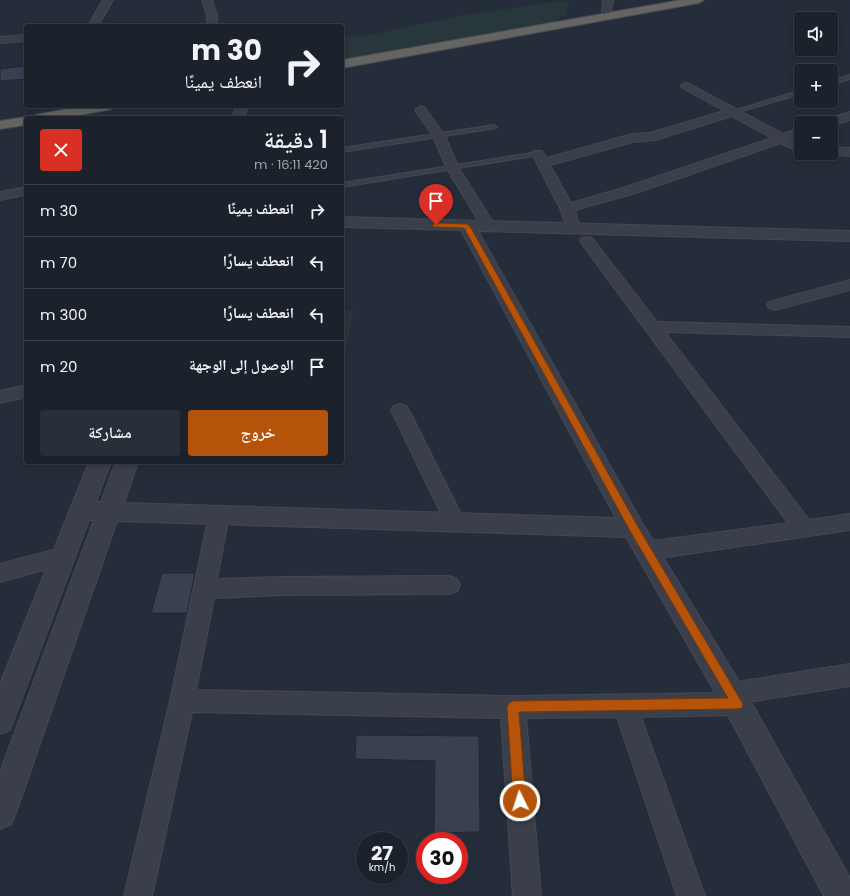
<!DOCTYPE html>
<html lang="ar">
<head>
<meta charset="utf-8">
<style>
	:root { --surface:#1c222c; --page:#292f38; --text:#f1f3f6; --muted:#a0a4a9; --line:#3a3f48; --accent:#b45309 }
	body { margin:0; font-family:Poppins,"Noto Naskh Arabic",sans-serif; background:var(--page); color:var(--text); direction:rtl; height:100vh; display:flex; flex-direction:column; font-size:15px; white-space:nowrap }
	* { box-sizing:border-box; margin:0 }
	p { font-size:13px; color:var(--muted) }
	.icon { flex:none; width:22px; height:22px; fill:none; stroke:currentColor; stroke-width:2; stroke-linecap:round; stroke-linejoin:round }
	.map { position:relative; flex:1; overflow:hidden; direction:ltr }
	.side { position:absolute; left:24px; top:116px; width:320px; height:348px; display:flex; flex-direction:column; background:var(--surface); border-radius:4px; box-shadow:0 2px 6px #0003,0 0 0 1px var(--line); direction:rtl }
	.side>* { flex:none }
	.top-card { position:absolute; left:24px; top:24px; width:320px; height:84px; border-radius:4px; box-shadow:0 2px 6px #0003,0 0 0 1px var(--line); direction:rtl; background:#1c222c; color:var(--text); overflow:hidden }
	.fabs { position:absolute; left:794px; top:12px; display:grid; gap:8px }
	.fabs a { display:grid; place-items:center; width:44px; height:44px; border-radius:4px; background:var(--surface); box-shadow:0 2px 6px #0003,0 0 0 1px var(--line); font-size:20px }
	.speed { position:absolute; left:356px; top:832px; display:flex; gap:8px; font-size:20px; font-weight:700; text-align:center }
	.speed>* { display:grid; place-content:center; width:52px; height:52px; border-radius:50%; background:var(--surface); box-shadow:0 2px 6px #0003,0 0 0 1px var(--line); line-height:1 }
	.speed small { font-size:10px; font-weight:400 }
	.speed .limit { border:6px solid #d22; background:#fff; color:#111 }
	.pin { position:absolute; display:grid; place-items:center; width:34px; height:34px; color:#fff; margin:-41px -17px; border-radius:50% 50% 50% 0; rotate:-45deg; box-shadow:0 0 4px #0007 }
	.pin .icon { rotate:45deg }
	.me { position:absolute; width:44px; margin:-22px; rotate:356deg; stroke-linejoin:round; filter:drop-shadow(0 0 3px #0008) }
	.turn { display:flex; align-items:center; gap:14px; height:84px; padding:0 16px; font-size:18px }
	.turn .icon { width:52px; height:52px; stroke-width:2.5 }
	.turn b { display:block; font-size:28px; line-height:34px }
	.round { display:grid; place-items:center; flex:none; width:42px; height:42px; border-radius:4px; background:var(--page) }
	.summary { display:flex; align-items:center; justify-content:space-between; height:68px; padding:0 16px }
	h1 { font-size:24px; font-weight:600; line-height:30px }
	.primary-button { display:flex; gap:8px; margin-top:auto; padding:8px 16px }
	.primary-button a { flex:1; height:46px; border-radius:4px; background:var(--accent); color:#fff; font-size:16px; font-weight:600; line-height:46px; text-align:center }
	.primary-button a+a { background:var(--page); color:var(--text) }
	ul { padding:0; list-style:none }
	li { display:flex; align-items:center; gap:12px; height:52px; padding:0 16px; border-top:1px solid var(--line) }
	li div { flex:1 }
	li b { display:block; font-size:15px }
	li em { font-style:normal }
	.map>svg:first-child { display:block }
	.green { fill:#28373b }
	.building { fill:#394050; stroke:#212632 }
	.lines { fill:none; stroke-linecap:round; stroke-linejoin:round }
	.service-casing { stroke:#434854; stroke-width:2 }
	.minor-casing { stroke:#434854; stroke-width:2 }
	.tertiary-casing { stroke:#434854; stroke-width:2 }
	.trunk-casing { stroke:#454a56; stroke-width:2 }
	.service { fill:#3a3f4b; fill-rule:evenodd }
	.minor { fill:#3a3f4b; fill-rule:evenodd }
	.tertiary { fill:#3a3f4b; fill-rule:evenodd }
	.trunk { fill:#646461; fill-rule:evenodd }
	.route { fill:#b45309; stroke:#753606 }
</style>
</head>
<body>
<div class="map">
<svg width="850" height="896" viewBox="0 0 850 896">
	<rect width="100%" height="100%" fill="#262d3a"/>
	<!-- green -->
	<path class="green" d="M569 0 566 15 539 28 364 60 342 58V37L364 36 465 15Z
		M342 311H353L342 373Z"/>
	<!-- building -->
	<path class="building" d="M26 66V79L0 81V69Z
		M162 573H195L187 613H151Z
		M356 735 479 736 480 832 434 833 435 761 355 759Z"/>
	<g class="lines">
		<defs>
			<path id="service" d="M850 75V79L831 85V81Z
				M801 90V94L735 113 730 112Z
				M494 125 497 127 496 128 342 152V148Z
				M538 152 540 153V155L342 187V183Z"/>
			<path id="minor" d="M103 0H113L98 26H88Z
				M202 0H212L217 15V26H207V15Z
				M603 0H613L610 18 607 19 602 16Z
				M26 35V41L0 43V37Z
				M687 83 783 134 801 128V136L792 139 801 144V153L781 143 636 193 575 210 580 229 578 232H568L560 208 532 154 534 151H542L547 158 632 134 650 133 724 111 683 88 681 86 683 84ZM732 116 772 138 626 187 571 203 550 165 633 142 655 140Z
				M236 106H248L244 118H232Z
				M421 106 425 108 445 136 458 167 496 227 494 230H484L446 167 433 136 415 110Z
				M850 112V120L831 126V123H823L825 120Z
				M831 147 850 148V156L827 154 831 153Z
				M26 187V195L0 200V192Z
				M587 237 592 238 657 322 850 327V337L665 332 809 520 850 514V530L646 560 639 557 635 551 639 545 646 542 788 523 582 244 580 241 582 238Z
				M850 280V290L775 310 769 308 767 305 769 302Z
				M26 385V397L0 403V391Z
				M400 404 406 406 409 410 466 524 463 530 456 532 449 530 446 524 391 410 394 406Z
				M219 507 226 509 229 515 217 579 282 577 449 576 457 579 460 585 457 591 449 594 282 595 214 598 196 690 513 696 719 693 722 686 731 683 850 664V686L748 702 746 712 737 715 641 717 705 896H677L617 717 526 718 541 896H513L501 718 192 712 152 896H124L170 701 209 515 212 509Z
				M64 547 72 550 75 556 72 562 0 582V564Z"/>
			<path id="tertiary" d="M342 217 850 231V241L478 231 641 521 747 695 850 878V896H824L727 713 626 537 117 521 16 813 11 824 0 829V772L94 520H89L10 730 0 734V684L89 462H111L96 502H101L116 462H138L124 503 616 518 461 230 342 227Z"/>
			<path id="trunk" d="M681 0H704L699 3 342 68V60Z
				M84 106H114L112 109 107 110 63 118H33L35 115 40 114Z
				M26 117 31 118H26V125L0 129V121Z"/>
		</defs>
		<!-- service casing -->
		<use href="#service" class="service-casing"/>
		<!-- minor casing -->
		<use href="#minor" class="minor-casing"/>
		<!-- tertiary casing -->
		<use href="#tertiary" class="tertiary-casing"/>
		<!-- trunk casing -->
		<use href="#trunk" class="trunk-casing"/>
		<!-- service -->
		<use href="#service" class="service"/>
		<!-- minor -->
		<use href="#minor" class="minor"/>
		<!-- tertiary -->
		<use href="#tertiary" class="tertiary"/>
		<!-- trunk -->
		<use href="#trunk" class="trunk"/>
	</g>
	<!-- route -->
	<path class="route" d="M436 223 467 224 470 226 637 525 743 704 742 708 737 709 519 712 526 801 524 806 520 808 515 806 513 801 507 707 509 703 513 701 728 698 630 531 464 228 433 227 432 225Z"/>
</svg>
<div class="fabs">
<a><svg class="icon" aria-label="sound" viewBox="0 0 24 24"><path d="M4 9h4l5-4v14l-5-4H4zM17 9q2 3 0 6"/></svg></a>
<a>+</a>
<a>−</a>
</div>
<div class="speed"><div>27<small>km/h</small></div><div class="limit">30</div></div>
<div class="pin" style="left:436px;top:225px;background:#d93025"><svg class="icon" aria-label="arrive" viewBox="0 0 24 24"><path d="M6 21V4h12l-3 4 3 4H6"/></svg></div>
<svg class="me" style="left:520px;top:801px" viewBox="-20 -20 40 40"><circle r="17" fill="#b45309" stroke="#fff" stroke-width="3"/><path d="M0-11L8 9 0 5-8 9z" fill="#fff"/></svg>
<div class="top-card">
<div class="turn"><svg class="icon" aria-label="right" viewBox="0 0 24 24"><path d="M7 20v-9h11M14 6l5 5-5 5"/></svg><div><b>30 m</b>انعطف يمينًا</div></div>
</div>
<section class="side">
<div class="summary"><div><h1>1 دقيقة</h1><p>420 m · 16:11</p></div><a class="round" style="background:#d93025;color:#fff"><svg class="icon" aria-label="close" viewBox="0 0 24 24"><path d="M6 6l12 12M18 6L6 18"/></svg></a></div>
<ul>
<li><svg class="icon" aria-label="right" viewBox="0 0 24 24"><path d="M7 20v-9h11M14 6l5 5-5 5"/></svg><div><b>انعطف يمينًا</b></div><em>30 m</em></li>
<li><svg class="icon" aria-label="left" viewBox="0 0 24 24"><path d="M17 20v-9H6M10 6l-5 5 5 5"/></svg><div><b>انعطف يسارًا</b></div><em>70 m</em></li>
<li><svg class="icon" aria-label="left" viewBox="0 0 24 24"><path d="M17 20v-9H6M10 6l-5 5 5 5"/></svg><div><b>انعطف يسارًا</b></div><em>300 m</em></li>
<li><svg class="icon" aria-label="arrive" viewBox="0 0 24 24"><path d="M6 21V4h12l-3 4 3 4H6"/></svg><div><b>الوصول إلى الوجهة</b></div><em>20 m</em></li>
</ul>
<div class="primary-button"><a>خروج</a><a>مشاركة</a></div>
</section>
</div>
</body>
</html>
